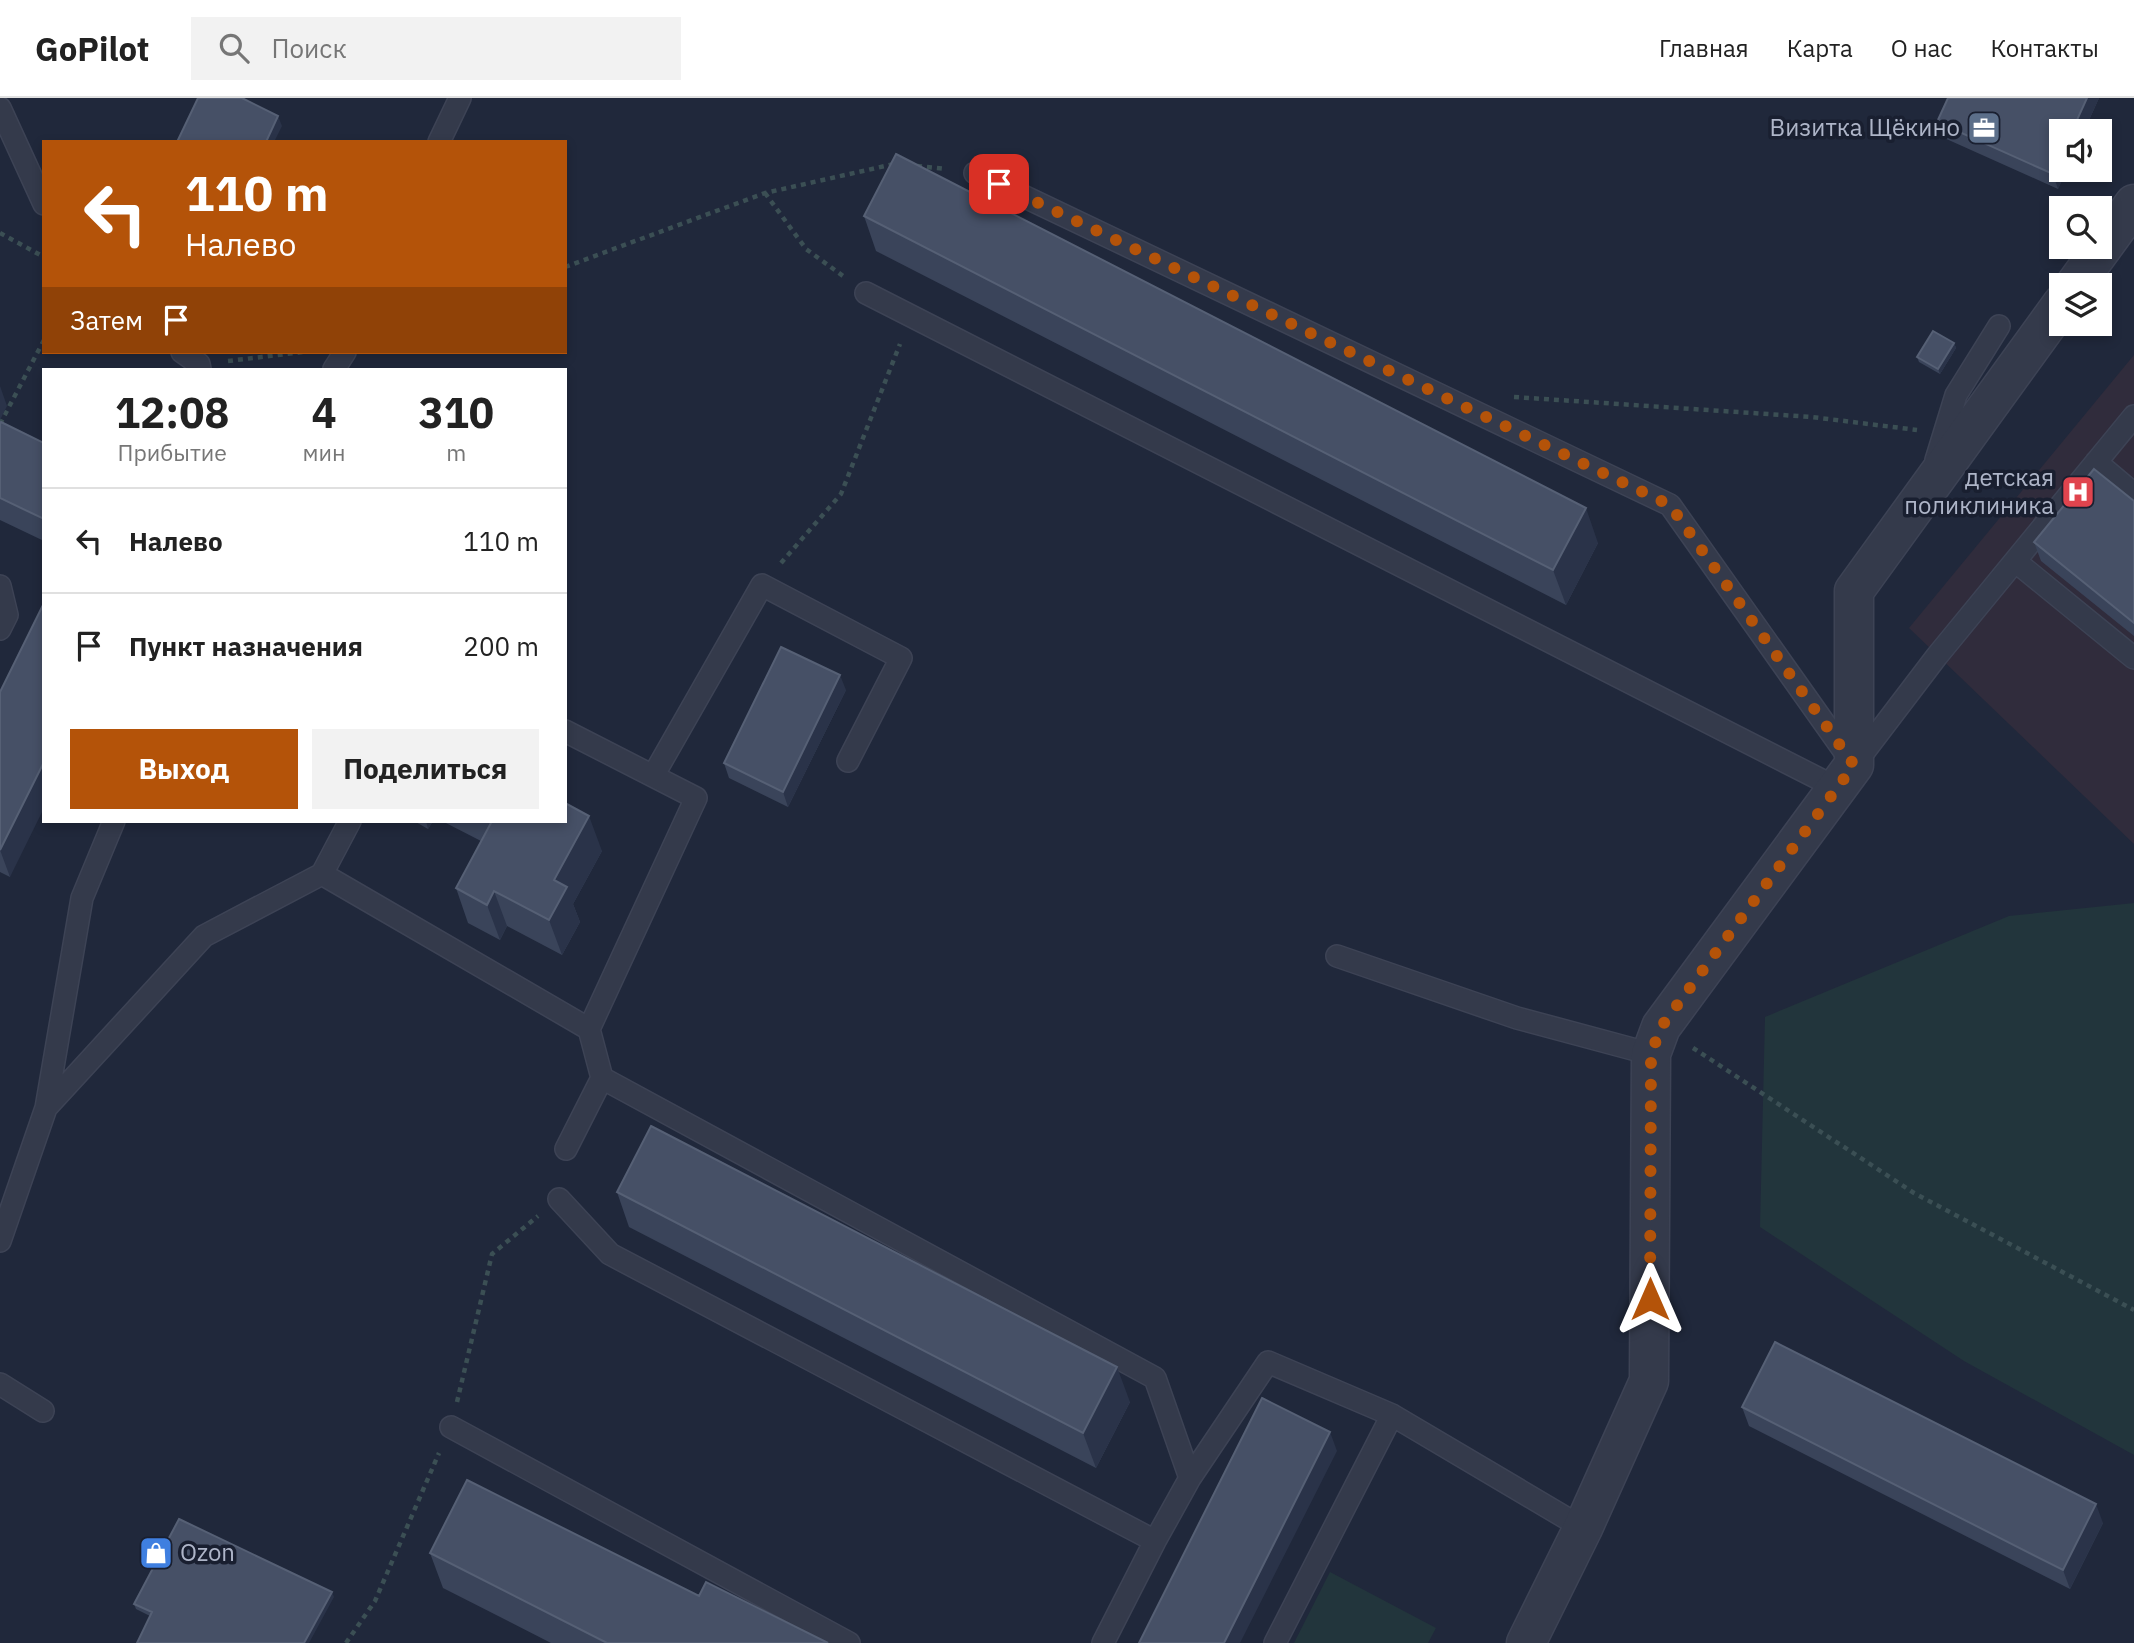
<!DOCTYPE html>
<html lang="ru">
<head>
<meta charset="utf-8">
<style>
	:root { --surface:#fff; --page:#f2f2f2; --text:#222; --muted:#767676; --line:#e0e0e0; --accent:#b45309 }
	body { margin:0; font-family:"IBM Plex Sans",sans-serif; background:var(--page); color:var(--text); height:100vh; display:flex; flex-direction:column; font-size:26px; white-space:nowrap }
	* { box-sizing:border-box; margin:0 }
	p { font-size:23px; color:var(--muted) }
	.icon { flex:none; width:38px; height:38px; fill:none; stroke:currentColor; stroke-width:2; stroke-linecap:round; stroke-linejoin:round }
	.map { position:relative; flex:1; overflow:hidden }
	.sheet { position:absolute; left:42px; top:270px; width:525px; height:455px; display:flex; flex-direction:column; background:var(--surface); border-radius:0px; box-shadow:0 4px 10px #0003 }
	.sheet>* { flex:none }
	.banner { position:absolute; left:42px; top:42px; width:525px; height:214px; border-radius:0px; box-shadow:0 4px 10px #0003; background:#b45309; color:#fff; overflow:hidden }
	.buttons { position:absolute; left:2049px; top:21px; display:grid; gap:14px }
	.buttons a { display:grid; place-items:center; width:63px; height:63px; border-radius:0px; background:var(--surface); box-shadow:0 4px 10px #0003; font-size:35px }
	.pin { position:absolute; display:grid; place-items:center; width:60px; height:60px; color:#fff; margin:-30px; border-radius:14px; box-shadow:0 4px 10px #0006 }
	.me { position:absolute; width:77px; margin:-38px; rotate:0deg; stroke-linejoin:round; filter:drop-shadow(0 0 5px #0008) }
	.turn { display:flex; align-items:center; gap:24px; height:147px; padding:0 28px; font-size:32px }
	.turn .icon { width:91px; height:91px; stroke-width:2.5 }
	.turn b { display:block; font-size:49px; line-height:60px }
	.then { display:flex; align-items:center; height:66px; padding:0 28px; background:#0003; gap:14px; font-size:26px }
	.eta { display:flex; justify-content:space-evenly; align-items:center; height:119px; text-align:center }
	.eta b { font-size:42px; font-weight:800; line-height:49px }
	.action { display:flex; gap:14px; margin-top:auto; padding:14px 28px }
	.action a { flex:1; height:80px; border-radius:0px; background:var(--accent); color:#fff; font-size:28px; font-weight:800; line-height:80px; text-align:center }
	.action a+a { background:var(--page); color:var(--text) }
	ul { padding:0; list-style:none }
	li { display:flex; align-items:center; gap:21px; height:105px; padding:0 28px; border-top:2px solid var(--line) }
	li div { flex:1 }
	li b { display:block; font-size:26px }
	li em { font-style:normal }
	header { display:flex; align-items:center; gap:42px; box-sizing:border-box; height:98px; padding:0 35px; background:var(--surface); border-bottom:2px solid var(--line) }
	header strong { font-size:33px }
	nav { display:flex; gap:38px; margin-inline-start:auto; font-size:24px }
	.search { width:490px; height:63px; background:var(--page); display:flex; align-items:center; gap:18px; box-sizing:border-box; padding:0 24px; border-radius:0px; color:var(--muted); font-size:26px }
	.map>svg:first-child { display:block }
	.medical { fill:#302c3c }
	.green { fill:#22353c }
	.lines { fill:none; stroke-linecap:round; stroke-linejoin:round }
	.lane-casing { stroke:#3d4355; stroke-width:24 }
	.street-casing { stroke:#3d4355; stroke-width:41 }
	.path { stroke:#3b4f54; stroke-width:4.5; stroke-dasharray:5 5; stroke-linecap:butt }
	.lane { stroke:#343a4b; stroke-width:21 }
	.street { stroke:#343a4b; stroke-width:38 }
	.wall { fill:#3a445a }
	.shaded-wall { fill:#2a3349 }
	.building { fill:#465066; stroke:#566075; stroke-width:2 }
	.route { stroke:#b45309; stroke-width:12; stroke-dasharray:0 21.6 }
	.labels { text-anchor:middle; stroke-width:7; stroke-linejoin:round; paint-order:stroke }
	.poi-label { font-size:24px; fill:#aeb5c8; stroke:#191f30; text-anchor:end }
</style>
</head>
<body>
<header>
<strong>GoPilot</strong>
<div class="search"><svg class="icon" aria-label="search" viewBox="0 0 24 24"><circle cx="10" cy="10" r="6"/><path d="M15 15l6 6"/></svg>Поиск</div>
<nav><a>Главная</a><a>Карта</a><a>О нас</a><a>Контакты</a></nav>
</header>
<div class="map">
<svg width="2134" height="1545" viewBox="0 0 2134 1545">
	<rect width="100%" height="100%" fill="#20283b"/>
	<!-- medical -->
	<path class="medical" d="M2134 257V746L1909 530Z"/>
	<!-- green -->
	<path class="green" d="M2134 805V1357L1964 1263 1760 1129 1765 919 2009 818Z
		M1330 1474 1436 1530 1428 1545H1294Z"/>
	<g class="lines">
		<defs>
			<path id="lane" d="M0 10 44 106
				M439 44 460 0
				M975 75 1670 407 1854 667 1937 558 2134 318
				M866 195 1837 690
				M182 254 199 266 200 271
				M334 271 345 254
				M1936 362 1956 297 1999 228
				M2096 364 2134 396
				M2015 463 2134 560
				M0 488 7 517 0 531
				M653 678 762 487 901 560 848 663
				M322 776 589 931 696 700 565 633
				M1337 858 1517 920 1651 956
				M589 931 602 980
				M46 1010 204 838 322 776 350 723
				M566 1051 602 980 1155 1280 1190 1380
				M559 1101 610 1156 1155 1443
				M0 1143 46 1010 82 800 114 723
				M0 1286 43 1313
				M451 1329 849 1545
				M1103 1545 1155 1443 1190 1380 1268 1264 1392 1317 1583 1430
				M1275 1545 1392 1317"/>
			<path id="street" d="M2075 187 2134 106
				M1526 1545 1583 1430 1649 1283 1651 956 1661 929 1854 667V493L2062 206"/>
		</defs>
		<!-- lane casing -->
		<use href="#lane" class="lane-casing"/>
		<!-- street casing -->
		<use href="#street" class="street-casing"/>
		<!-- path -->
		<path class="path" d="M917 68 946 71
			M765 95 806 151 843 178
			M0 135 44 159
			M565 169 765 95 894 66
			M228 263 303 254
			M1514 299 1812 319 1917 332
			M0 326 44 242
			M781 465 841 396 900 246
			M1693 950 1914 1095 2134 1212
			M457 1304 492 1156 538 1118
			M346 1545 375 1503 439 1355"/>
		<!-- lane -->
		<use href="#lane" class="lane"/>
		<!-- street -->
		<use href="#street" class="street"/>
	</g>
	<!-- wall -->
	<path class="wall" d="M2099 0 2058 91 1942 39 1937 24Z
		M864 118 1598 445 1566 507 876 153Z
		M1954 245 1956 250 1940 276 1919 264 1917 259Z
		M0 326 44 345V443L0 422Z
		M2134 403V538L2041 463 2034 444Z
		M846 592 788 709 729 680 724 665Z
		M0 594 10 779 0 774Z
		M414 723H433L428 731Z
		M442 723H565L602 753 573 806 580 824 562 857 507 828 500 842 468 825 456 790 481 743Z
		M617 1094 1130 1304 1096 1370 629 1129Z
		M1742 1309 2103 1425 2070 1491 1749 1328Z
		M430 1455 699 1498 828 1545H551L443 1490Z
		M334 1499 150 1518 136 1511 134 1506Z"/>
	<!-- shaded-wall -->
	<path class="shaded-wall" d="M2087 0H2099L2084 33H2072Z
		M278 18 282 28 274 44H266Z
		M2062 57V72H2067L2058 91 2053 76Z
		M1954 245 1956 250 1940 276 1938 271Z
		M0 288 7 308 0 322Z
		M1586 410 1598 445 1566 507 1553 472Z
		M840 577 846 592 788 709 783 694Z
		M44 664V710L10 779 0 752Z
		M589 718 602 753 573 806 580 824 562 857 549 822 554 782Z
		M426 723H433L428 731Z
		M494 793 507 828 500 842 487 807Z
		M1117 1269 1130 1304 1096 1370 1083 1335Z
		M1330 1334 1337 1353 1240 1545H1224Z
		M2096 1406 2103 1425 2070 1491 2063 1472Z
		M332 1494 334 1499 309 1545H304Z"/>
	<!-- building -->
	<path class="building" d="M198 0H242L278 18 266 44H177Z
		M1948 0H2087L2072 33H2062V57L2053 76 1937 24Z
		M896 56 1586 410 1553 472 864 118Z
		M1933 233 1954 245 1938 271 1917 259Z
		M1 324 44 345V421L0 400V326Z
		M2094 371 2134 403V525L2034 444Z
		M44 505V664L0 752V594Z
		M781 549 840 577 783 694 724 665Z
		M565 705 589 718 554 782 567 789 549 822 494 793 487 807 456 790 492 723H565Z
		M651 1028 1117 1269 1083 1335 617 1094Z
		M1775 1244 2096 1406 2063 1472 1742 1309Z
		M1262 1300 1330 1334 1224 1545H1139Z
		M467 1382 699 1498 706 1484 828 1545H607L430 1455Z
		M179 1421 332 1494 304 1545H137L152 1514 134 1506Z"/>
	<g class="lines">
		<!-- route -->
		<path class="route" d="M999 86 1670 407 1854 667 1661 929 1651 956 1650 1201"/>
	</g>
	<!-- icons -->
	<defs>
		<symbol id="office-square" viewBox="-11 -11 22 22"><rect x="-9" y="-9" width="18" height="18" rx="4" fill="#5c6f8a" stroke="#191f30"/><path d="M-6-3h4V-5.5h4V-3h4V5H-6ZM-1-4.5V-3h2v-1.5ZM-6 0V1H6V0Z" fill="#fff"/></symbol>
		<symbol id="hospital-square" viewBox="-11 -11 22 22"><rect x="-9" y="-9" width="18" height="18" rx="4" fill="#e0444e" stroke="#191f30"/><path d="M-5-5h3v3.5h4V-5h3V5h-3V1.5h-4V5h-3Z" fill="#fff"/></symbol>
		<symbol id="shop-square" viewBox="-11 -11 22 22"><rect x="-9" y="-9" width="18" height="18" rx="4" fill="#3f7fe0" stroke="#191f30"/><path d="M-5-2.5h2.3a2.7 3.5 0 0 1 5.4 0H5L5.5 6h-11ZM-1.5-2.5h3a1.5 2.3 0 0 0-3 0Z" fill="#fff"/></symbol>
	</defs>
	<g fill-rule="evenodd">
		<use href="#office-square" x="1965" y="11" width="38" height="38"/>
		<use href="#hospital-square" x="2059" y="375" width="38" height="38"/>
		<use href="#shop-square" x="137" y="1436" width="38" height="38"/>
	</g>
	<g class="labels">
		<!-- poi labels -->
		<g class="poi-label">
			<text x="1960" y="38">Визитка Щёкино</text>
			<text x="2054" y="388">детская<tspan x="2054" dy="28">поликлиника</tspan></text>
			<text x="180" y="1463" text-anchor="start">Ozon</text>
		</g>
	</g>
</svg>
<div class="buttons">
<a><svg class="icon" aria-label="sound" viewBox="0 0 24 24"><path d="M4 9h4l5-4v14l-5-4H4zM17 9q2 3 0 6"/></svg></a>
<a><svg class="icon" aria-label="search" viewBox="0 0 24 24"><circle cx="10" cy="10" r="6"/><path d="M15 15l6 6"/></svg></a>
<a><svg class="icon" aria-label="layers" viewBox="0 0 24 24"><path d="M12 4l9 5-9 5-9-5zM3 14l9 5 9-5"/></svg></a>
</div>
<div class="pin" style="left:999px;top:86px;background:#d93025"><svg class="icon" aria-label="arrive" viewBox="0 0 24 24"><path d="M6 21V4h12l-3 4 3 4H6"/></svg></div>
<svg class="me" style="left:1650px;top:1201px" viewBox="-20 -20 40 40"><path d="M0-17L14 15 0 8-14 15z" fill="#b45309" stroke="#fff" stroke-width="4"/></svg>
<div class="banner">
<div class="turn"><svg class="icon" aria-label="left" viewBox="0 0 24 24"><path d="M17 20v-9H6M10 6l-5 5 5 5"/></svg><div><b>110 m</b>Налево</div></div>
<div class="then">Затем<svg class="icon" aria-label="arrive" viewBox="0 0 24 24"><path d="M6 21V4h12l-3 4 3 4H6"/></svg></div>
</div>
<section class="sheet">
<div class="eta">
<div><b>12:08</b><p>Прибытие</p></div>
<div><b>4</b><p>мин</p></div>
<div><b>310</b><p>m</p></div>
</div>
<ul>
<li><svg class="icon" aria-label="left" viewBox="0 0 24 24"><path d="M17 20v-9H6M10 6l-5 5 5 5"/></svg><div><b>Налево</b></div><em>110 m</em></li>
<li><svg class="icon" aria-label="arrive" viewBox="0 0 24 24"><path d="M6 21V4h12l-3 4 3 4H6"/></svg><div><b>Пункт назначения</b></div><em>200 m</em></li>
</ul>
<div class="action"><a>Выход</a><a>Поделиться</a></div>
</section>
</div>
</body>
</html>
